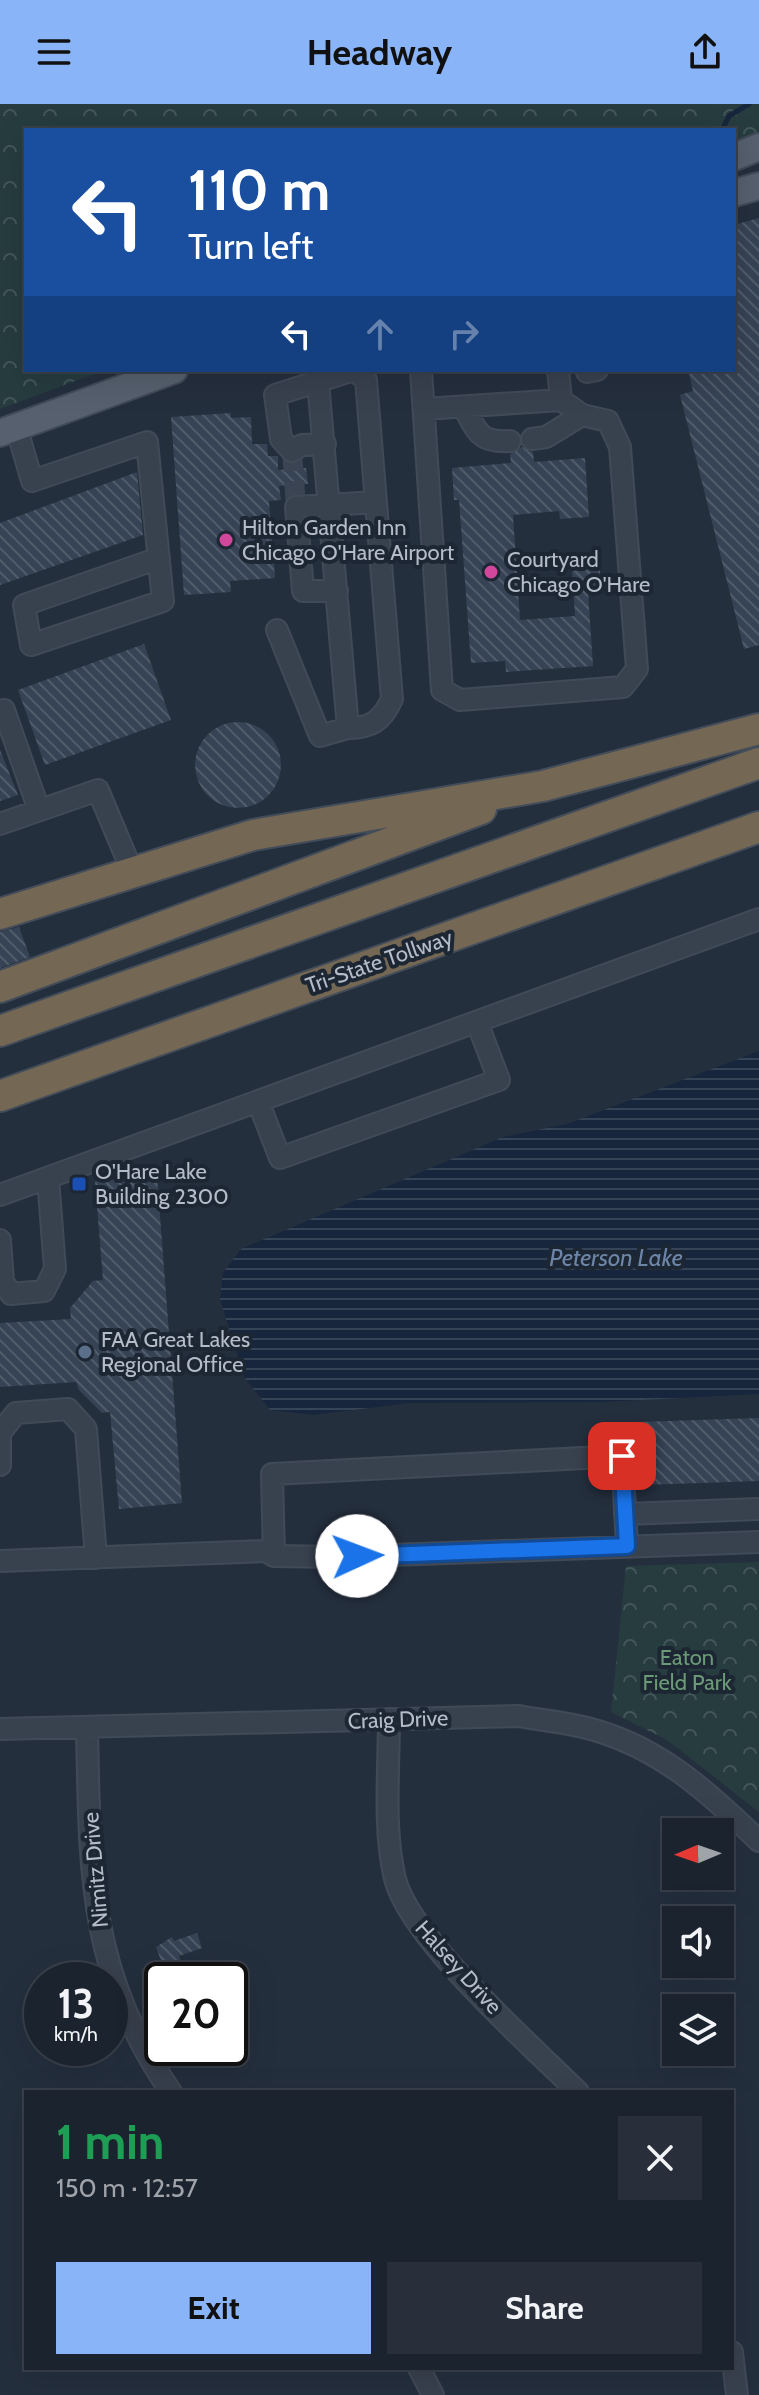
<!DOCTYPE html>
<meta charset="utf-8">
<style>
body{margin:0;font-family:Cabin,sans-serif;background:#282f3a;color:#f1f3f6;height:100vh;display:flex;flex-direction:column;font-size:30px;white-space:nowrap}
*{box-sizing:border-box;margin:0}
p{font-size:26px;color:#a0a4aa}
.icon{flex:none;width:44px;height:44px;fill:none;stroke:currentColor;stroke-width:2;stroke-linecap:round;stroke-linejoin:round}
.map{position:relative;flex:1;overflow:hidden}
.panel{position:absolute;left:24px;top:1986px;width:710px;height:280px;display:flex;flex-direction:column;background:#1b232e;border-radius:0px;box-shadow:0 8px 32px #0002,0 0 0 2px #39404a}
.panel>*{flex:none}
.guide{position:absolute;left:24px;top:24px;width:712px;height:244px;border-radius:0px;box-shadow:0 8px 32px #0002,0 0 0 2px #39404a;background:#1a4fa0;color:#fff;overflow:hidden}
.needle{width:52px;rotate:268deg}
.tools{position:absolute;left:662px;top:1714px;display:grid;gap:16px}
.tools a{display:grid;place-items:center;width:72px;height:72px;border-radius:0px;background:#1b232e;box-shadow:0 8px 32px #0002,0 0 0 2px #39404a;font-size:40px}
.speed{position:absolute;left:24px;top:1858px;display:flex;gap:16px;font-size:40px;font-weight:700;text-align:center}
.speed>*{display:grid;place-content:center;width:104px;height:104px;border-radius:50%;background:#1b232e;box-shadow:0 8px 32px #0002,0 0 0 2px #39404a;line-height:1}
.speed small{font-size:20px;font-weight:400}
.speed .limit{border:4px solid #111;border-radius:12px;background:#fff;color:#111}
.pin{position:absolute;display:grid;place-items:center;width:68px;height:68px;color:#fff;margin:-34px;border-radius:16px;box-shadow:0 4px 12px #0006}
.me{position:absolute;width:88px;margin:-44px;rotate:88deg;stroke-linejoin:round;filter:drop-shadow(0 0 6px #0008)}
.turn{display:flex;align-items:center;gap:28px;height:168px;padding:0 32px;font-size:36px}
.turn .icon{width:104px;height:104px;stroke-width:2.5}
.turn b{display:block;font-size:56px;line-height:68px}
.lanes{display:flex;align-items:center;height:76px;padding:0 32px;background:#0003;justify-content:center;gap:40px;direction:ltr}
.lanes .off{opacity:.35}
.round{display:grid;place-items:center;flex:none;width:84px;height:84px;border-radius:0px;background:#282f3a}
.summary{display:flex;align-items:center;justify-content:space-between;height:136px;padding:0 32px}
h1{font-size:48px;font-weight:700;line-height:60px;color:#1e9e55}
.button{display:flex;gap:16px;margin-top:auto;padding:16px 32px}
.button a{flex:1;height:92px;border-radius:0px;background:#8ab4f8;color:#111;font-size:32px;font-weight:700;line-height:92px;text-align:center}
.button a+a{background:#282f3a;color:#f1f3f6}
header{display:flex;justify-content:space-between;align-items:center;height:104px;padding:0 32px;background:#8ab4f8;color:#111;font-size:36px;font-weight:700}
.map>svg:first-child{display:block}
.park{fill:url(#park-crowns)}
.water{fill:url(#water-rules)}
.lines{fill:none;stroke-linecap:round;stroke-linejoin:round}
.stream{stroke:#17263c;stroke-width:5}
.building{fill:url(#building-back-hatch)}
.minor-tunnel{stroke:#3a4453;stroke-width:20;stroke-dasharray:20 10;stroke-linecap:butt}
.minor-casing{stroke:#414a57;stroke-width:24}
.major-casing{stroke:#414a57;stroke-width:30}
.highway-casing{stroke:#434c59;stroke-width:34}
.minor{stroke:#38414e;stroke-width:20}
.major{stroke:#56606e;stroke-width:26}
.highway{stroke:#746855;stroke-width:30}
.route-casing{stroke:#114b97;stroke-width:20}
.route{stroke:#1a73e8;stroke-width:14}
.hotel-dot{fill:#d1479c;stroke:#1d2633;stroke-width:3}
.transit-dot{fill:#1a4fb4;stroke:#1d2633;stroke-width:3}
.service-dot{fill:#5c6f8a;stroke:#1d2633;stroke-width:3}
.labels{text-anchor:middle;stroke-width:8;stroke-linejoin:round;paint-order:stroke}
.poi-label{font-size:22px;fill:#b4bcc9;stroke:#1d2633;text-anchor:start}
.street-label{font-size:22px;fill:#b4bcc9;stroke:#1d2633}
.park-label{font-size:22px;fill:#6b9a76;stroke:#1d2633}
.water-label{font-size:24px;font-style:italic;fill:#6d86a8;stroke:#1d2633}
</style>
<header><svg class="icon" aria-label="menu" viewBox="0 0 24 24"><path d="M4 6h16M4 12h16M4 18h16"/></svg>Headway<svg class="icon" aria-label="share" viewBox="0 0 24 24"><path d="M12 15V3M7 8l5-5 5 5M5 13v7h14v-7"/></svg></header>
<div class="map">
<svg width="759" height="2291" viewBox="0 0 759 2291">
<defs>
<pattern id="park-crowns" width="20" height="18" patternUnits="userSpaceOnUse" patternTransform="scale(2)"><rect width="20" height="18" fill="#263c3f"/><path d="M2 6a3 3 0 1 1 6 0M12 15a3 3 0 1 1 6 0" fill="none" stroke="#435659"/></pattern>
<pattern id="water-rules" width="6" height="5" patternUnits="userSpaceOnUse" patternTransform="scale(2)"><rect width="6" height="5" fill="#17263c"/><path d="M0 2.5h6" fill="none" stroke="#364457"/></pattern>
<pattern id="building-back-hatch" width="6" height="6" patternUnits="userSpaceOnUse" patternTransform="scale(2)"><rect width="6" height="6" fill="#364354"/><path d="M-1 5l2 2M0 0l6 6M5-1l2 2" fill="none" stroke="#515c6b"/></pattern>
</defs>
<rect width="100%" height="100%" fill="#242f3e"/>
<!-- park -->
<path class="park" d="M0 0H759V31L734 40V26H26V266H105L0 305Z
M759 1458V1708L667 1636 611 1608 626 1462Z"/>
<!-- water -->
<path class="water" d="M759 947V1290L602 1298 409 1299 313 1311 270 1306 244 1273 220 1195 223 1169 241 1145 503 1033 567 1020Z"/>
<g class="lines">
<!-- stream -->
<path class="stream" d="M722 26 729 12 749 0"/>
</g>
<!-- building -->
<path class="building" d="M759 114V541L744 545 680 291 693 287 688 266H734V121Z
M231 309V314L251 313 252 340H267L268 352H278V366L306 364 308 380 279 382 281 396 269 397 275 474 230 477 231 488 184 491 171 313Z
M522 343 533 348 534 358 585 354 589 413 560 415 559 407 513 411 520 516 575 512 571 451 599 449 601 487 588 488 593 562 506 568 505 557 471 559 459 396H454L452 364 511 359 510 350Z
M137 368 143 431 0 481V419Z
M144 540 171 616 45 661 18 586Z
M195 661a43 43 0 1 1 86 0a43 43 0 1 1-86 0Z
M0 646 18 691 0 697Z
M19 823 30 853 0 864V828Z
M157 1073 182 1399 119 1405 110 1308 102 1309 79 1286 76 1278 0 1283V1219L71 1215 70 1204 93 1177 103 1176 95 1077Z
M759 1314V1377L641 1381 638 1318Z
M197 1829 202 1844 179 1852 182 1861 165 1868 156 1843 172 1833 174 1837Z"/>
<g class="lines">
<!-- minor-tunnel -->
<path class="minor-tunnel" d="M292 347 296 403"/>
<!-- minor casing -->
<g class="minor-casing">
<path id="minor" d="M317 266 348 624C371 624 382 617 392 595L366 276 354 266
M421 266 442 586 460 596 623 583 637 565 620 343 608 317 582 311 561 296 558 266
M587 268 597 266
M463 303C478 327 478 339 510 337
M424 305 561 296
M16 322 32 377 147 338 163 497 31 541 24 501 159 454
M532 335 546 333 582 311
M325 340 302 341 292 347 281 335 275 291 354 266
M337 487H303L296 403 376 398
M277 526 320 632 348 624
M0 608 4 606 39 706
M0 720 98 686 132 767
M258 997 280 1054 499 976 477 918
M0 1091 759 815
M0 1136 3 1178 11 1190 44 1187 55 1165 48 1074
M0 1361V1329L16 1309 68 1305 86 1325 96 1454
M625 1410 759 1405
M274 1452 272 1370 622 1352 627 1442
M0 1457 266 1447 274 1452 336 1453 759 1438
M389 1615C389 1667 383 1724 395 1775 411 1836 530 1940 578 1988
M87 1624C90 1765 87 1866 171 1988
M0 1625 519 1612C545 1617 573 1619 598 1627 664 1647 710 1690 759 1737
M732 2248 737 2291
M419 2264 433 2291"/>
</g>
<!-- major casing -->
<g class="major-casing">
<path id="major" d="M734 53 759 43
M734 89 759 82
M0 329 174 266"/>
</g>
<!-- highway casing -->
<g class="highway-casing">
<path id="highway" d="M0 810 253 731 543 682 759 625
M0 883 481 705
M0 927 759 659
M0 992 759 723"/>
</g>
<!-- minor -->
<use href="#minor" class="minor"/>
<!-- major -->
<use href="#major" class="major"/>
<!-- highway -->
<use href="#highway" class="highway"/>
</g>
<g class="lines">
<!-- route casing -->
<g class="route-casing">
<path id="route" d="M357 1452 627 1442 622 1352"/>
</g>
<!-- route -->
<use href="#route" class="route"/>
</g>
<!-- markers -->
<g class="hotel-dot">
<circle cx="226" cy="436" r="8"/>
<circle cx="491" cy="468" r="8"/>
</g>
<rect class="transit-dot" x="71" y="1072" width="16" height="16" rx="4"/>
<circle class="service-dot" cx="85" cy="1248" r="8"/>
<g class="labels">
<!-- poi labels -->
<g class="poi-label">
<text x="242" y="431">Hilton Garden Inn<tspan x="242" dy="25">Chicago O'Hare Airport</tspan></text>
<text x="507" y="463">Courtyard<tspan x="507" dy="25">Chicago O'Hare</tspan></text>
<text x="95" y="1075">O'Hare Lake<tspan x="95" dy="25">Building 2300</tspan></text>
<text x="101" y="1243">FAA Great Lakes<tspan x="101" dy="25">Regional Office</tspan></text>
</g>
<!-- street labels -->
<g class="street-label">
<text transform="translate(379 857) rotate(-19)" y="8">Tri-State Tollway</text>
<text transform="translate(398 1615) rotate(-2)" y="8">Craig Drive</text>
<text transform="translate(95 1766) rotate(-95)" y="8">Nimitz Drive</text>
<text transform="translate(459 1863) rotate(48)" y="8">Halsey Drive</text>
</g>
<!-- park labels -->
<g class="park-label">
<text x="687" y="1561">Eaton<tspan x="687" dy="25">Field Park</tspan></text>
</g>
<!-- water labels -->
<g class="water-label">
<text x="616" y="1162">Peterson Lake</text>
</g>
</g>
</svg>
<div class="tools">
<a><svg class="needle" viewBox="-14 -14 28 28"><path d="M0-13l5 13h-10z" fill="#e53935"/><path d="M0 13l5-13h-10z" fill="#a0a4aa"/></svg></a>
<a><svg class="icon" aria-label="sound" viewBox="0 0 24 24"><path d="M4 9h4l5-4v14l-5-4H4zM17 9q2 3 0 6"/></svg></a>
<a><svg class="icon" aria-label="layers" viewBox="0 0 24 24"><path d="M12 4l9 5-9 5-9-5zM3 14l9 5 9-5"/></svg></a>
</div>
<div class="speed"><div>13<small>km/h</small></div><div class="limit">20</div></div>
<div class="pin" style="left:622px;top:1352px;background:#d93025"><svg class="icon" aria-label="arrive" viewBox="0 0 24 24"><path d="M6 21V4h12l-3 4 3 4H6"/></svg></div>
<svg class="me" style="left:357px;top:1452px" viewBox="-20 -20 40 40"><circle r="19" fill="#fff"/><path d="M0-13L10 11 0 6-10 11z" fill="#1a73e8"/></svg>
<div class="guide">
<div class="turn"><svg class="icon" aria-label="left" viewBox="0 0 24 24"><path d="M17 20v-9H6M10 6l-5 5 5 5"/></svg><div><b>110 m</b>Turn left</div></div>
<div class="lanes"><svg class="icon" aria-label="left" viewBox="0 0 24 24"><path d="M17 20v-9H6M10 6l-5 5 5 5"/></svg><svg class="icon off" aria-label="ahead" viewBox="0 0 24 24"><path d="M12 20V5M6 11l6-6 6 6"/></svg><svg class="icon off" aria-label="right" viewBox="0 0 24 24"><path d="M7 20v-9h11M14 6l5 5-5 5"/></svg></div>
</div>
<section class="panel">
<div class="summary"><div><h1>1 min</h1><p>150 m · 12:57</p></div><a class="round"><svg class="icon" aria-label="close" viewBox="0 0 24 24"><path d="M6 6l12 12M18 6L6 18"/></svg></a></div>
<div class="button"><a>Exit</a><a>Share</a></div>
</section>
</div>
